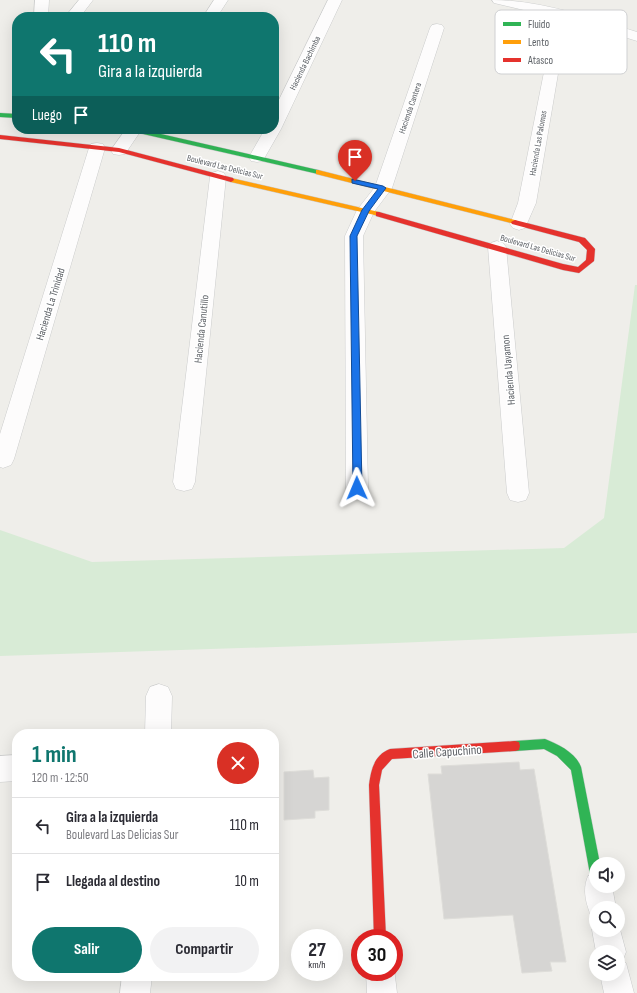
<!DOCTYPE html>
<html lang="es">
<meta charset="utf-8">
<style>
body{margin:0;font-family:"Sofia Sans Condensed",sans-serif;background:#f2f2f3;color:#2b2b33;height:100vh;display:flex;flex-direction:column;font-size:15px;white-space:nowrap}
*{box-sizing:border-box;margin:0}
p{font-size:13px;color:#7c7c81}
.icon{flex:none;width:22px;height:22px;fill:none;stroke:currentColor;stroke-width:2;stroke-linecap:round;stroke-linejoin:round}
.map{position:relative;flex:1;overflow:hidden}
.sheet{position:absolute;left:12px;top:729px;width:267px;height:252px;display:flex;flex-direction:column;background:#fff;border-radius:16px;box-shadow:0 4px 16px #0002}
.sheet>*{flex:none}
.banner{position:absolute;left:12px;top:12px;width:267px;height:122px;border-radius:16px;box-shadow:0 4px 16px #0002;background:#0f766e;color:#fff;overflow:hidden}
.buttons{position:absolute;left:589px;top:857px;display:grid;gap:8px}
.buttons a{display:grid;place-items:center;width:36px;height:36px;border-radius:50%;background:#fff;box-shadow:0 4px 16px #0002;font-size:20px}
.speed{position:absolute;left:291px;top:929px;display:flex;gap:8px;font-size:20px;font-weight:700;text-align:center}
.speed>*{display:grid;place-content:center;width:52px;height:52px;border-radius:50%;background:#fff;box-shadow:0 4px 16px #0002;line-height:1}
.speed small{font-size:10px;font-weight:400}
.speed .limit{border:6px solid #d22;background:#fff;color:#111}
.pin{position:absolute;display:grid;place-items:center;width:34px;height:34px;color:#fff;margin:-41px -17px;border-radius:50% 50% 50% 0;rotate:-45deg;box-shadow:0 0 4px #0007}
.pin .icon{rotate:45deg}
.me{position:absolute;width:44px;margin:-22px;rotate:359deg;stroke-linejoin:round;filter:drop-shadow(0 0 3px #0008)}
.turn{display:flex;align-items:center;gap:14px;height:84px;padding:0 20px;font-size:18px}
.turn .icon{width:52px;height:52px;stroke-width:2.5}
.turn b{display:block;font-size:28px;line-height:34px}
.then{display:flex;align-items:center;height:38px;padding:0 20px;background:#0003;gap:8px;font-size:15px}
.round{display:grid;place-items:center;flex:none;width:42px;height:42px;border-radius:21px;background:#f2f2f3}
.overview{display:flex;align-items:center;justify-content:space-between;height:68px;padding:0 20px}
h1{font-size:24px;font-weight:700;line-height:30px;color:#0f766e}
.action{display:flex;gap:8px;margin-top:auto;padding:8px 20px}
.action a{flex:1;height:46px;border-radius:24px;background:#0f766e;color:#fff;font-size:16px;font-weight:700;line-height:46px;text-align:center}
.action a+a{background:#f2f2f3;color:#2b2b33}
ul{padding:0;list-style:none}
li{display:flex;align-items:center;gap:12px;height:56px;padding:0 20px;border-top:1px solid #e1e1e2}
li div{flex:1}
li b{display:block;font-size:15px}
li em{font-style:normal}
.map>svg:first-child{display:block}
.green{fill:#d8ebd6}
.building{fill:#d6d5d3;stroke:#deddd9}
.lines{fill:none;stroke-linecap:round;stroke-linejoin:round}
.street-casing{stroke:#cbcccc;stroke-width:1}
.fast-casing{stroke:#cacacb;stroke-width:1}
.slow-casing{stroke:#cacacb;stroke-width:1}
.jam-casing{stroke:#cacacb;stroke-width:1}
.street{fill:#fdfcfc;fill-rule:evenodd}
.fast{fill:#30b455;fill-rule:evenodd}
.slow{fill:#ff9f0a;fill-rule:evenodd}
.jam{fill:#e5322d;fill-rule:evenodd}
.route{fill:#1a73e8;stroke:#114b97}
.labels{text-anchor:middle;stroke-width:3;stroke-linejoin:round;paint-order:stroke}
.far-street-label{font-size:9px;fill:#5f6368;stroke:#fff}
.street-label{font-size:11px;fill:#5f6368;stroke:#fff}
.near-street-label{font-size:13px;fill:#5f6368;stroke:#fff}
.key{fill:#fff;stroke:#cfd0d2;stroke-width:1}
.key-label{font-size:11px;fill:#5f6368}
</style>
<div class="map">
<svg width="637" height="993" viewBox="0 0 637 993">
<rect width="100%" height="100%" fill="#efeeea"/>
<!-- green -->
<path class="green" d="M635 285H637V633L395 643 0 656V530L92 562 564 548 604 518Z"/>
<!-- building -->
<path class="building" d="M519 762 520 770 534 769 566 962H550L552 971 522 973 513 915 444 919 428 774H442L441 766Z
M313 770 314 778 329 777V810L315 811V818L284 820V772Z"/>
<g class="lines">
<!-- street casing -->
<g class="street-casing">
<path id="street" d="M35 0H49L48 17H34Z
M79 0H93L80 17H65Z
M214 0H228L217 17H203Z
M328 0H342L281 129 265 157 263 161 257 162 251 161 249 157 265 129H274V110Z
M492 0C541 0 590 18 637 32V41L579 23 494 3Z
M437 24 442 25 444 28 392 188 374 212 363 236 368 488 365 495 357 497 349 495 346 488 345 236 357 210 375 187 430 28 432 25Z
M553 58 558 59 560 62 536 203 525 228 519 230 513 228 510 224 518 203 546 62 548 59Z
M126 129H142L125 154 119 155 113 154 111 150Z
M97 143 103 144 105 148 14 459 11 465 3 468 0 467V434L89 148 91 144Z
M218 171 224 173 226 177 195 482 192 489 184 491 176 489 173 482 210 177 212 173Z
M497 241 503 243 506 247 529 493 526 500 518 502 510 500 507 493 488 247 491 243Z
M159 684 168 687 172 696 171 734H145L146 696 150 687Z
M17 755V781L0 782V756Z
M596 873V886H612L616 908H596V920L592 918C586 904 582 890 588 876Z
M596 922V930H618V922L626 952 622 962 626 963 634 993H604L600 974H618V952H596L592 930Z
M394 968 397 993H367L366 972H394Z
M122 976H152L150 993H120Z"/>
</g>
<!-- fast casing -->
<g class="fast-casing">
<path id="fast" d="M0 113 17 114V118L0 117Z
M127 129H139L318 170 321 172 318 174 130 131Z
M545 739C558 744 576 753 581 767L600 864H596V880L592 878 590 874 571 770 557 756 544 749 515 751 511 750 510 746 511 742 515 741Z"/>
</g>
<!-- slow casing -->
<g class="slow-casing">
<path id="slow" d="M316 170H318L515 220 519 222 515 224 316 174Z
M229 178H231L379 212 383 214 379 216 231 182 228 180Z"/>
</g>
<!-- jam casing -->
<g class="jam-casing">
<path id="jam" d="M0 135 119 148 233 178 234 180 231 182 119 152 0 139Z
M376 212H379L563 264 578 267 586 260 587 250 579 242 512 224 511 222 515 220 585 238 595 249 594 261 579 273 563 270 376 216Z
M515 741 519 742 520 746 519 750 515 751 392 759 382 770 379 785 386 938H374L369 785C371 770 374 755 390 749Z"/>
</g>
<!-- street -->
<use href="#street" class="street"/>
<!-- fast -->
<use href="#fast" class="fast"/>
<!-- slow -->
<use href="#slow" class="slow"/>
<!-- jam -->
<use href="#jam" class="jam"/>
</g>
<!-- route -->
<path class="route" d="M352 179 383 186 386 188 369 211 357 236 362 488 357 492 353 488 350 236 362 210 378 189 352 183Z"/>
<g class="labels">
<!-- far-street labels -->
<g class="far-street-label">
<text transform="translate(305 63) rotate(-64)" y="3">Hacienda Bachimba</text>
<text transform="translate(410 108) rotate(-71)" y="3">Hacienda Cantera</text>
<text transform="translate(538 143) rotate(-80)" y="3">Hacienda Las Palomas</text>
<text transform="translate(225 167) rotate(14)" y="3">Boulevard Las Delicias Sur</text>
<text transform="translate(538 248) rotate(16)" y="3">Boulevard Las Delicias Sur</text>
</g>
<!-- street labels -->
<g class="street-label">
<text transform="translate(50 304) rotate(-73)" y="4">Hacienda La Trinidad</text>
<text transform="translate(201 329) rotate(-84)" y="4">Hacienda Canutillo</text>
<text transform="translate(508 370) rotate(-95)" y="4">Hacienda Uayamon</text>
</g>
<!-- near-street labels -->
<g class="near-street-label">
<text transform="translate(447 751) rotate(-4)" y="5">Calle Capuchino</text>
</g>
</g>
<!-- legend -->
<rect x="495" y="10" width="132" height="64" rx="6" class="key"/>
<rect x="503" y="22" width="18" height="4" fill="#30b455"/>
<rect x="503" y="40" width="18" height="4" fill="#ff9f0a"/>
<rect x="503" y="58" width="18" height="4" fill="#e5322d"/>
<g class="key-label">
<text x="528" y="28">Fluido</text>
<text x="528" y="46">Lento</text>
<text x="528" y="64">Atasco</text>
</g>
</svg>
<div class="buttons">
<a><svg class="icon" aria-label="sound" viewBox="0 0 24 24"><path d="M4 9h4l5-4v14l-5-4H4zM17 9q2 3 0 6"/></svg></a>
<a><svg class="icon" aria-label="search" viewBox="0 0 24 24"><circle cx="10" cy="10" r="6"/><path d="M15 15l6 6"/></svg></a>
<a><svg class="icon" aria-label="layers" viewBox="0 0 24 24"><path d="M12 4l9 5-9 5-9-5zM3 14l9 5 9-5"/></svg></a>
</div>
<div class="speed"><div>27<small>km/h</small></div><div class="limit">30</div></div>
<div class="pin" style="left:355px;top:181px;background:#d93025"><svg class="icon" aria-label="arrive" viewBox="0 0 24 24"><path d="M6 21V4h12l-3 4 3 4H6"/></svg></div>
<svg class="me" style="left:357px;top:488px" viewBox="-20 -20 40 40"><path d="M0-17L14 15 0 8-14 15z" fill="#1a73e8" stroke="#fff" stroke-width="4"/></svg>
<div class="banner">
<div class="turn"><svg class="icon" aria-label="left" viewBox="0 0 24 24"><path d="M17 20v-9H6M10 6l-5 5 5 5"/></svg><div><b>110 m</b>Gira a la izquierda</div></div>
<div class="then">Luego<svg class="icon" aria-label="arrive" viewBox="0 0 24 24"><path d="M6 21V4h12l-3 4 3 4H6"/></svg></div>
</div>
<section class="sheet">
<div class="overview"><div><h1>1 min</h1><p>120 m · 12:50</p></div><a class="round" style="background:#d93025;color:#fff"><svg class="icon" aria-label="close" viewBox="0 0 24 24"><path d="M6 6l12 12M18 6L6 18"/></svg></a></div>
<ul>
<li><svg class="icon" aria-label="left" viewBox="0 0 24 24"><path d="M17 20v-9H6M10 6l-5 5 5 5"/></svg><div><b>Gira a la izquierda</b><p>Boulevard Las Delicias Sur</p></div><em>110 m</em></li>
<li><svg class="icon" aria-label="arrive" viewBox="0 0 24 24"><path d="M6 21V4h12l-3 4 3 4H6"/></svg><div><b>Llegada al destino</b></div><em>10 m</em></li>
</ul>
<div class="action"><a>Salir</a><a>Compartir</a></div>
</section>
</div>
